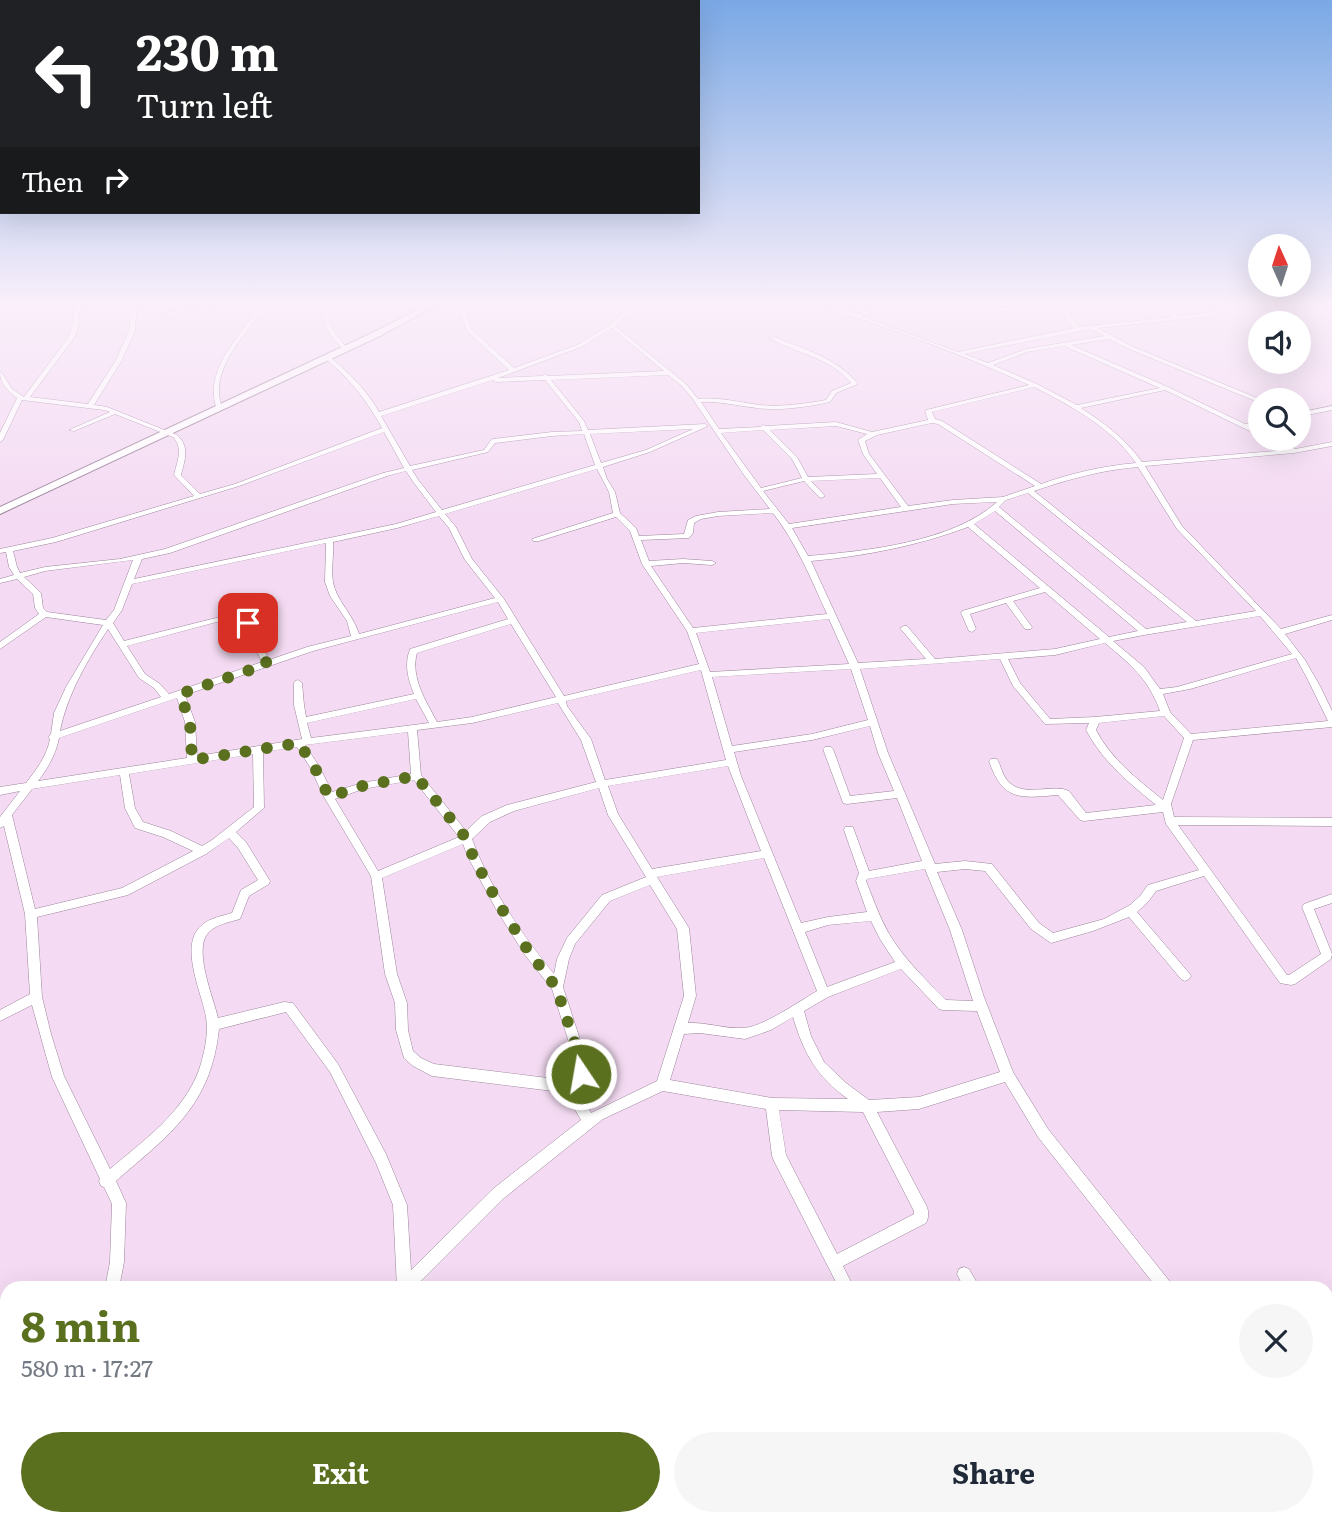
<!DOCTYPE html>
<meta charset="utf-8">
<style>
body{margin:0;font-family:Literata,serif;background:#f6f6f7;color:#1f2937;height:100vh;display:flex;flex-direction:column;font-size:26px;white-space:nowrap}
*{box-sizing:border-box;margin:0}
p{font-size:23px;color:#747a83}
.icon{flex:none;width:38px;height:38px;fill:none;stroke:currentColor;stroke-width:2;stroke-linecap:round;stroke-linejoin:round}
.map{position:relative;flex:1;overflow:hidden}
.panel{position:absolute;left:0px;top:1281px;width:1334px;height:245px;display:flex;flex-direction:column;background:#fff;border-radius:21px 21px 0 0;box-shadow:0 7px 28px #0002}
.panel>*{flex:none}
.hud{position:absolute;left:0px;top:0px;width:700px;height:214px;box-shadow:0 7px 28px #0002;background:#202124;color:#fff;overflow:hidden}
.needle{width:46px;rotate:357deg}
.tools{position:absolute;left:1248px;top:234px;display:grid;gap:14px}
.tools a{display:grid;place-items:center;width:63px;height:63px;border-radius:50%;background:#fff;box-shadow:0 7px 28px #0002;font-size:35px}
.pin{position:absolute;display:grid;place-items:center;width:60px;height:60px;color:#fff;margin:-30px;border-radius:14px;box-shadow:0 4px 10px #0006}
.me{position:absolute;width:77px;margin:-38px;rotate:348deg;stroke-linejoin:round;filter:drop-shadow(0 0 5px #0008)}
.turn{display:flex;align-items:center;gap:24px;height:147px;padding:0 21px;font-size:32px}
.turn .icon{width:91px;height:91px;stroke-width:2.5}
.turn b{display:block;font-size:49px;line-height:60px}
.then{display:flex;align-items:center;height:66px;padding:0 21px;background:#0003;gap:14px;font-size:26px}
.round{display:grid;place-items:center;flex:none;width:74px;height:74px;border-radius:37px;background:#f6f6f7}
.summary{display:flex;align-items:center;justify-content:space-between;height:119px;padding:0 21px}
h1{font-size:42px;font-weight:700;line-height:52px;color:#5b701f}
.button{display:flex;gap:14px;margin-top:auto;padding:14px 21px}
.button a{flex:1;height:80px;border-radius:42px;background:#5b701f;color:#fff;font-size:28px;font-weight:700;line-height:80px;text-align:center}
.button a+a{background:#f6f6f7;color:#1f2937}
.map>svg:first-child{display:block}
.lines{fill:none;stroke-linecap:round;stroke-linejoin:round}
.street-casing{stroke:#9b849a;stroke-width:1}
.secondary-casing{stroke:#9b849a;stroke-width:2}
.street{fill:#fff;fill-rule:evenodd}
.secondary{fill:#fff;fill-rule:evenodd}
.rail-casing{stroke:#817281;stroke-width:8}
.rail{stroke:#ffeafd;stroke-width:5;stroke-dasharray:17;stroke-linecap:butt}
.route{stroke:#5b701f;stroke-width:12;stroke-dasharray:0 21.6}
</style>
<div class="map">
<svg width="1332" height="1526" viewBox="0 0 1332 1526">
<rect width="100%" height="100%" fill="#f4dbf3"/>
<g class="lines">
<!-- street casing -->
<g class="street-casing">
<path id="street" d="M75 301H81L78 328 74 338 30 397 88 404 116 360 129 331 132 301H137L135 331 122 360 94 405 107 407 177 435C190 447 185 459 181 475L200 494 235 484 382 428C367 401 351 380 326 359V357H330C349 373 367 390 379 412L509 370 467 331 457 301H462L471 329 514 368 577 345 610 325 636 301H641L615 326 686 384 698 399C719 397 739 402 759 405 782 407 804 404 826 400L832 391 851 383C830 357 797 354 769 338L774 337C804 349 837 358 858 384L836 393 830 402C806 407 781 411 757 408 738 406 720 401 701 402L719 429 760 427 763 425 766 426 836 422 872 432 928 420 925 411 926 410 1029 385C956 352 880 323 803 302V301H809L857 314 903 301H909V302L861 316 958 352 1074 328 1056 305 980 314 934 302V301H941L980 310 1054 302V301H1080L1078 303 1061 304 1079 327 1173 317 1150 301H1155L1180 316 1213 312 1253 301H1259V302L1213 316 1098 328 1131 346 1262 400 1260 403 1127 348 1109 339 1071 345 1168 387 1245 424 1260 421V425L1251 427 1260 432V436L1165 390 1081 408C1104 423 1126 439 1142 462L1287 450 1268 439H1277L1295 449 1332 442V446L1294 453 1145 466 1182 526 1281 629 1332 615V620L1285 634 1305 660 1320 686 1332 711V727L1193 740 1171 804 1174 817 1332 818V826L1178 825 1287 975H1289L1321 954 1302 907 1304 904 1332 894V903L1314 909 1332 954 1331 959 1295 984 1291 985 1280 983 1204 876 1156 891 1148 902 1137 912 1189 973 1191 976 1189 979 1185 981 1181 979 1129 917 1093 931 1051 943 1031 929 985 871 965 869 937 872 962 930 984 997 1013 1072 1048 1129 1171 1283 1173 1288H1157L1038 1137 1005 1082 919 1109 877 1112 926 1205C929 1211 929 1217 926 1223L843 1266 854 1288H839L774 1161 772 1156 766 1109 663 1091 603 1119 504 1198 414 1288H397L393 1205 376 1163 330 1072 286 1012 219 1029C211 1106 170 1134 116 1181L126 1203 124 1262 119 1288H105L110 1262 112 1204 104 1187 101 1186 99 1181 100 1179 52 1077 32 1005 0 1021V1010L30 994 25 914 4 826 0 828V817L20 791 0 795V787L26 783C36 770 47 756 50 739L48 737 51 734 54 713 66 687 103 625 46 617 0 649V642L39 614 35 608 33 594 17 579 0 583V579L14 575 9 567 6 552 0 553V549L52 538 194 496 174 475C177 461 184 449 173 437L115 414 74 431 69 430 110 412 104 410 22 400 3 440 0 442V433L17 398C8 391 0 384 0 372L2 373 12 389 24 397 68 338 72 328ZM612 328 664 371 548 376 545 374 542 376 498 378 581 347ZM1091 329 1104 336 1026 349 988 363 964 354ZM1064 346 1160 388 1077 405 1037 384 993 365 1027 352ZM668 375 682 386 692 398 744 475 770 509 718 512 696 516 688 520 684 534 639 536 636 528 620 513 615 492 607 479 603 467 650 452 708 426 705 424 588 430 584 421 551 380ZM493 380 496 382 545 380 579 422 582 431 552 432 493 439 491 440 484 450 410 466 381 416ZM1034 387C1071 406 1111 427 1136 463 1103 466 1072 473 1041 484L942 421 935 419 932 412ZM932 423 938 424 1035 486 1003 497 953 500 908 506 869 454 865 441 877 435ZM836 426 867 434 858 440 863 454 877 474 808 477 797 457 770 430ZM693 429 646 450 601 463 590 434ZM763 430 792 459 802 478 761 488 721 433ZM384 432 404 468 383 473 165 549 120 559 45 567 20 573 17 567 13 551 56 542 239 486ZM584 434 595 465 442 510 419 481 412 470 488 452 495 443 552 436ZM1138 467 1177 529 1256 611 1196 621 1034 491C1069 479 1102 470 1138 467ZM597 469 609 492 613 513 532 539 533 541H539L616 517 630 531 642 564 687 631 699 664 564 696 504 599 472 559 456 527 445 514ZM406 471 414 483 436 512 396 524 134 579 142 559 170 553 387 476ZM880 478 901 507 789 524 763 491 804 481 819 497 821 498 825 496 811 481ZM1028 493 1187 622 1146 629 999 507 1006 500ZM997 502C953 542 867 551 808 556L792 528 953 504ZM995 511 1138 631 1109 637 974 524ZM773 513C797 544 811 579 827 614L693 628 651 566 683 563 712 565 716 563 712 561 683 559 649 561 641 540 689 538 693 533 694 523 701 519 718 516ZM439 516 449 528 465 560 495 598 359 634C353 614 336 600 333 582 331 569 334 554 333 542L397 528ZM968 527 1040 588 962 611 961 613 969 631 972 632 976 629 970 614 1006 603 1025 629H1031L1032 627 1013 601 1045 592 1100 639 1055 649 935 659 907 626H904L900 628 926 659 858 663 811 561C865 556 917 546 968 527ZM326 543 325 582 330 596 347 621 351 636 307 647 269 660 248 617 244 615H228L124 641 113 623 122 610 132 584ZM133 560 114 610 106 620 47 612 43 608 41 593 24 577 45 571ZM498 602 508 619 410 649C404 665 408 679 414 694L306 717 304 705 302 683 298 680 295 681 294 683V705L302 739 197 756 195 722 185 695 313 651ZM1260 616 1292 654 1177 687 1160 689 1144 667 1113 641 1144 635ZM228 619H241L262 662 169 694 160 684 145 674 127 646ZM829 619 849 664 710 672 696 633ZM511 624 556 697 472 717 437 722C426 701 410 677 417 653ZM108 629 139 678 154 688 161 697 60 731C67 695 88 659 108 629ZM1105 643C1131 665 1148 678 1160 711L1095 717 1050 719 1020 683 1008 659 1055 655ZM1296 658 1307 678 1328 721 1191 734 1170 712 1163 694 1190 689ZM1000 659 1013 686 1045 724 1089 723 1086 730C1103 762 1129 783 1156 805L1086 813 1069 791 1063 789C1046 786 1021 797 1007 780 1002 774 1001 766 997 759H991L989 761C1003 802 1021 798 1058 795L1080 820 1084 821 1163 812 1166 824 1199 870 1148 885 1140 896 1130 905 1104 919 1053 933 1039 923 992 864 965 861 935 864 888 753 860 669ZM851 669 868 720 812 734 732 746 712 677ZM701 670 726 760 605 780 591 739 567 706 566 701ZM177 698 185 722 187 758 38 781C48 768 56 754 59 738ZM416 699 429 723 311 738 307 723ZM558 703 581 740 596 782 507 805 482 816 466 831 421 775 417 730 472 723ZM1164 716 1184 738 1163 800C1137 779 1111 759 1096 730L1099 723ZM870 726 878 753 894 791 850 796 833 749 831 747H825L823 749 842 800 843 803 847 804 897 798 922 861 869 871 854 830 853 827H845L844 830 859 873 856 881 867 912 828 917 801 923 741 776 734 752 812 740ZM408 732 411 774 362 783 332 792 319 766 305 745ZM297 747 310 767 324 797 371 876 385 974 395 1003 396 1030 404 1058 413 1066 432 1076 561 1092 568 1097 581 1120 494 1188 411 1270 407 1205 386 1154 338 1064 293 1003 284 1002 218 1018C214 999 192 948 209 932 217 924 230 922 240 919L249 896 269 884 270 881 246 842 236 832 264 808 263 752ZM253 754 254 807 212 840 202 846 171 831 143 822 135 808 129 774ZM728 766 761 851 652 869 618 814 608 786ZM120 775 125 808 135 828 163 837 193 851 122 888 35 909 12 815 32 789ZM414 780 459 837 378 871 335 799 363 789ZM599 788 608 815 646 877 602 895 567 938 557 959 554 974C521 934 490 888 472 839L490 822 514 811ZM229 838 238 848 258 880 241 890 232 913C222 916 210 918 202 925 178 944 202 993 206 1017 209 1034 204 1054 199 1070 183 1113 143 1141 110 1169L64 1076 51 1034 42 997 37 917 128 895 206 854ZM463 844 469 859 496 909 525 955 552 989 573 1055 575 1074 571 1083 564 1080 434 1064 421 1058 413 1051 408 1030 407 1003 397 974 382 878ZM764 858 817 991C800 1001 761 1028 743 1028 724 1029 706 1022 688 1023L696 996 689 928 657 877ZM925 869 950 930 973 1001 946 1000C925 979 903 958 888 932 879 916 873 898 866 881L867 879ZM650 885 677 929 684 996 657 1081 591 1113 580 1093 587 1074 585 1055 563 987 569 959 575 944 610 901ZM871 921 880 939 895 962 827 987 805 932 828 925ZM901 969 939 1009 943 1010 977 1011 1000 1072 919 1097 869 1100 846 1083 824 1062 811 1036 804 1011 828 997ZM793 1017C804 1054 817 1077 848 1099L772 1098 670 1080 684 1034 700 1033 745 1039 771 1030ZM779 1110 863 1112 914 1211V1214L837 1254 786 1155Z
M232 301H242L163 316 160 314Z
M263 301H268C252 328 217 360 219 393 219 398 221 404 222 409L217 410C202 367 243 335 263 301Z
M323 301H328C325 320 334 336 348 348V350H344C330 337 319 320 323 301Z
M1332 406V410L1298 417V413Z
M964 1267 969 1269 980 1288H964L957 1274 959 1269Z
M0 1349 7 1352V1368L0 1365Z
M1332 1385V1403L1326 1406V1387Z
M11 1519H28L25 1526H7Z
M257 1519H274L271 1526H253Z
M378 1519H407L409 1520 412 1526H382L380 1525Z
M800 1519H822L819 1526H796Z
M890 1519H906L909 1526H891Z
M1021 1519H1038L1042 1526H1024Z
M1141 1519H1164L1160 1526H1136Z"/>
</g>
<!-- secondary casing -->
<g class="secondary-casing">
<path id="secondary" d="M435 301H444L380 336 0 514V507L374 332Z"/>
</g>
<!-- street -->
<use href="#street" class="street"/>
<!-- secondary -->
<use href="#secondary" class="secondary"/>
<!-- rail casing -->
<g class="rail-casing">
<path id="rail" d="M0 1344 7 1347
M444 1519 462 1526"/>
</g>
<!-- rail -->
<use href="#rail" class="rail"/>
</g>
<!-- sky -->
<linearGradient id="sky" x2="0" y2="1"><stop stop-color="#7aa8e5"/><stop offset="0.59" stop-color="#faeffa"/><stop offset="1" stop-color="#faeffa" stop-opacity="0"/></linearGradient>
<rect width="1332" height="514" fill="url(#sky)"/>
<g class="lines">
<!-- route -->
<path class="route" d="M248 623 267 664 180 694 190 722 192 760 299 743 314 766 329 797 362 786 416 776 466 838 474 859 500 906 529 952 556 987 579 1055 581 1074"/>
</g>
</svg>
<div class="tools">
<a><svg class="needle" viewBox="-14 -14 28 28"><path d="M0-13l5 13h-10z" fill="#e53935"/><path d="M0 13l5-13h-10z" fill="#747a83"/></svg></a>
<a><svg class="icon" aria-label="sound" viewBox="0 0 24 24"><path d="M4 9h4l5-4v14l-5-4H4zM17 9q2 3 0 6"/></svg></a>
<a><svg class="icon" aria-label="search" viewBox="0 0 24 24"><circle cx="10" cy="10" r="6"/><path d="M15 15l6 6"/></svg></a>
</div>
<div class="pin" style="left:248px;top:623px;background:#d93025"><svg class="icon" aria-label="arrive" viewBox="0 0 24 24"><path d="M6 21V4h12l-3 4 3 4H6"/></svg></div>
<svg class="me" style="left:581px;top:1074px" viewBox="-20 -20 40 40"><circle r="17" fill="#5b701f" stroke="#fff" stroke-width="3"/><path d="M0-11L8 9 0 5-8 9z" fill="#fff"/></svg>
<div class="hud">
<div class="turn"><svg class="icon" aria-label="left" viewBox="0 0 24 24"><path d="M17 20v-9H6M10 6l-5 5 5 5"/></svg><div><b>230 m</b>Turn left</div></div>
<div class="then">Then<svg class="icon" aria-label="right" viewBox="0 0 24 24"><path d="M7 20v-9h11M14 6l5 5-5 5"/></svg></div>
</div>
<section class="panel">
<div class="summary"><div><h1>8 min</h1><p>580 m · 17:27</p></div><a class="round"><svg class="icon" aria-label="close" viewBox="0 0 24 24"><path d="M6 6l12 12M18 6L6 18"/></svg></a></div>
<div class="button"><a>Exit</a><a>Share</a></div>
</section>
</div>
